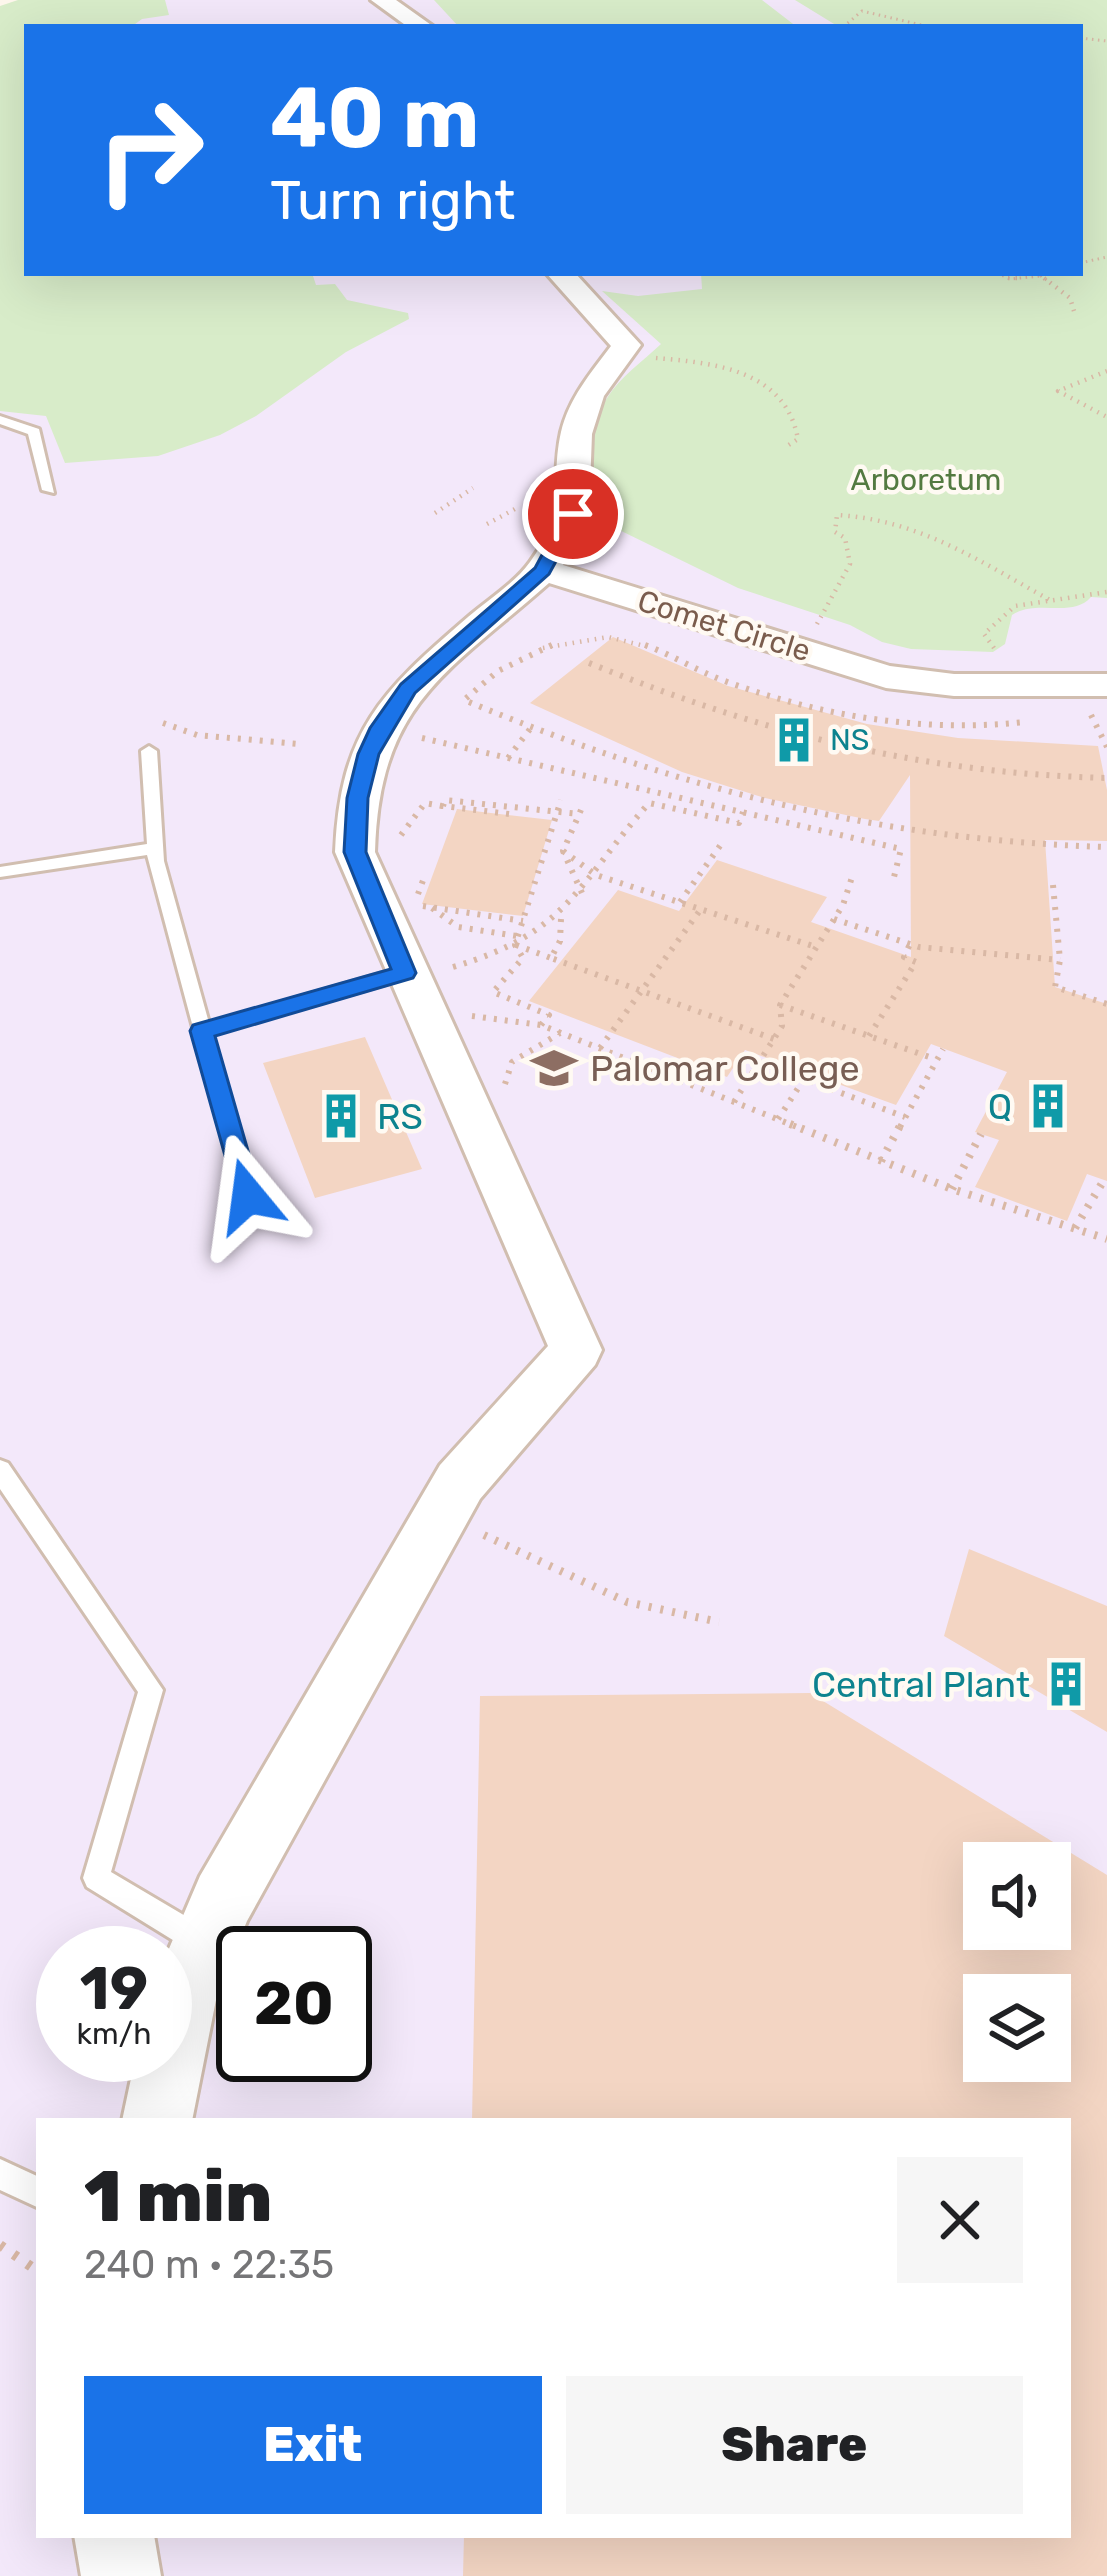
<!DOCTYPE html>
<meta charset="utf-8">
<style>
body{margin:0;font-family:Rubik,sans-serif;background:#f6f6f6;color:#202124;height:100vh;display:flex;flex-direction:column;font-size:45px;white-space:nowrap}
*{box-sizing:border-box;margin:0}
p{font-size:39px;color:#757577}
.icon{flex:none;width:66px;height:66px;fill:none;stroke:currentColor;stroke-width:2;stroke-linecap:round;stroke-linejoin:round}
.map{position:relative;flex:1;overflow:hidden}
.drawer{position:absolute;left:36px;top:2118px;width:1035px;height:420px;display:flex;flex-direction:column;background:#fff;border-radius:0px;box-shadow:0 12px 48px #0002}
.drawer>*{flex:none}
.banner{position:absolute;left:24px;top:24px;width:1059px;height:252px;border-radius:0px;box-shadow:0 12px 48px #0002;background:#1a73e8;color:#fff;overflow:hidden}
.buttons{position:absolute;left:963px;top:1842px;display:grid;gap:24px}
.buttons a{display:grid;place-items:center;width:108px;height:108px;border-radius:0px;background:#fff;box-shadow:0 12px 48px #0002;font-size:60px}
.speed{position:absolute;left:36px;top:1926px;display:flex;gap:24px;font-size:60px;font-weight:700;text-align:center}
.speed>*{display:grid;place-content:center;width:156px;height:156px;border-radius:50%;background:#fff;box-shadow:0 12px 48px #0002;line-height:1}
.speed small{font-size:30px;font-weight:400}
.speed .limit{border:6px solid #111;border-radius:18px;background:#fff;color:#111}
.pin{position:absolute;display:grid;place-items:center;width:102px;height:102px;color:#fff;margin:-51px;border:6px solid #fff;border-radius:50%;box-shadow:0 3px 12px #0007}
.me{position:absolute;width:132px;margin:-66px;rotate:344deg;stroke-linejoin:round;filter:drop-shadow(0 0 9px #0008)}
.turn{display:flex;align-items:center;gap:42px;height:252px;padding:0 48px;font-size:54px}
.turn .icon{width:156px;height:156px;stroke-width:2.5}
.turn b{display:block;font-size:84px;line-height:102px}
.round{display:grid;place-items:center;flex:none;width:126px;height:126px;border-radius:0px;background:#f6f6f6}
.head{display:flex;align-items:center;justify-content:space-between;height:204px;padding:0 48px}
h1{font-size:72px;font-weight:800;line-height:90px}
.action{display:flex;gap:24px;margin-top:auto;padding:24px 48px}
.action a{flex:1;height:138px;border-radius:0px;background:#1a73e8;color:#fff;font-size:48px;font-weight:800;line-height:138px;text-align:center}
.action a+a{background:#f6f6f6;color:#202124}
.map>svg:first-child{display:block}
.education{fill:#f3e8fa;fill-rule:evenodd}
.green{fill:#d8ecc9}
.building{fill:#f3d5c3;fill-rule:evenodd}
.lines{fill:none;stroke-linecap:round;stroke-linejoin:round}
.service-casing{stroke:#d1beb0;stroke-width:6}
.tertiary-casing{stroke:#d1beb0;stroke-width:6}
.path-far4{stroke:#d9b8a5;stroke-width:3;stroke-dasharray:1.5 4.5;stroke-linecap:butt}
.path-far3{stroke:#d9b8a5;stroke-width:4.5;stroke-dasharray:1.5 6;stroke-linecap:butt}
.path-far2{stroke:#d9b8a5;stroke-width:6;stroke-dasharray:3 8;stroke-linecap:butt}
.path-far1{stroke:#d9b8a5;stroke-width:8;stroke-dasharray:3 9;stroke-linecap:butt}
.path{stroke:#d9b8a5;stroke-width:10;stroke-dasharray:4.5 12;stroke-linecap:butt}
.service{fill:#fff;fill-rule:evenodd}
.tertiary{fill:#fff;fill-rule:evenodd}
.route{fill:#1a73e8;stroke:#114b97;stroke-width:3}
.labels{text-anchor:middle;stroke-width:9;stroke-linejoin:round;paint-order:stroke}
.far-park-label{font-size:30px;fill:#537a41;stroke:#fffaf3}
.far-street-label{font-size:30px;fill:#7a5c4d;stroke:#fffaf3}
.far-culture-label{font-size:30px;fill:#0d838f;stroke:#fffaf3;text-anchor:start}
.education-label{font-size:36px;fill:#785e54;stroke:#fffaf3;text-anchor:start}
.culture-label{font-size:36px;fill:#0d838f;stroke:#fffaf3;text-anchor:end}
</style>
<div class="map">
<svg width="1107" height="2576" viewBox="0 0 1107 2576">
<rect width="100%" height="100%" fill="#fdf6ec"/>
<!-- education -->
<path class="education" d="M54 0H1045L1056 27H37Z
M1107 66V2576H0V85L27 273H1080ZM984 1863H1050V1929H984ZM63 1953H165V2055H63ZM243 1953H345V2055H243ZM984 1995H1050V2061H984ZM39 2121H1068V2535H39Z"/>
<!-- green -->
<path class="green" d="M18 0H165L169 15 142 19 131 27H27V273H312L316 285 335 284 347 300 408 313 409 319 346 352 256 416 220 435 158 456 65 463 46 416 0 411V6Z
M434 0H762L797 27H459Z
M795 0H1107V598L1091 597C1072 619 1037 598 1012 615L1005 644 993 652 911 649 882 642 850 625 738 588 609 525 585 540C591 499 586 429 607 398 621 376 642 362 661 344L602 291 638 296 702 289 701 273H1080V27H839Z"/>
<!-- building -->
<path class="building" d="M613 637 728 686 867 724 958 738 1098 746 1107 790V841L1045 840 1055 987 1107 1004V1181L1087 1174 1067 1221 975 1187 999 1140 975 1132 1007 1072 931 1044 896 1105 745 1050 727 1077 529 1001 618 890 679 911 717 860 827 897 811 922 911 957 910 775 879 821 865 819 765 798 682 772 530 703Z
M457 809 552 820 523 916 422 904Z
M365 1037 422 1169 315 1198 263 1063Z
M969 1549 1107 1606V1732L944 1636Z
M810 1693 1107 1875V2576H463L464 2535H1068V2121H472L480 1696ZM984 1863H1050V1929H984ZM984 1995H1050V2061H984Z"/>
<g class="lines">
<!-- service casing -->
<g class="service-casing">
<path id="service" d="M0 416 39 429 54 493 42 490 28 434 0 424Z
M149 746 157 751 164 861 209 1023 404 967 413 973 410 977 212 1034 258 1196 248 1204 238 1196 147 855 0 877V867L147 844 141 751Z
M0 1460 8 1463 163 1690 111 1872 209 1930 213 1940 209 1950 199 1954 189 1950 87 1887 83 1878 138 1692 0 1489Z
M0 2159 39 2177V2208L0 2190Z"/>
</g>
<!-- tertiary casing -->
<g class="tertiary-casing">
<path id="tertiary" d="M371 0H396L434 27H408Z
M546 273H575L641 345 604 396 592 434 589 514 563 565 890 666 954 674H1107V696H954L886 688 549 583C447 673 379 703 375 852L602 1350 595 1365 480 1499 247 1921 217 1995 192 2121H122L136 2055H165V1958L200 1876 440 1465 548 1346 335 852C340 731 381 692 468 617 488 600 515 583 530 562 569 509 549 486 561 432 569 398 591 373 611 346Z
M74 2535H154L161 2576H81Z"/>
</g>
<!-- path-far4 -->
<path class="path-far4" d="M843 27 862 11 930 27
M975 27H993
M1080 38 1107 41
M1080 263 1107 257
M997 273 1010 279 1041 276
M1047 273 1041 276 1048 281"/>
<!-- path-far3 -->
<path class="path-far3" d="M1008 278H1018
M1044 278 1070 298 1074 311
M656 358C713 363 785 369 798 439L787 446
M1107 371 1058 391 1107 417
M435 513 473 488
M487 524 515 509
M817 624 850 564 845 538 835 532 837 515C920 520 979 561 1050 600
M543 648 608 637 653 648
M994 648 984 634 1015 606 1107 592"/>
<!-- path-far2 -->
<path class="path-far2" d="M552 645 498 671 464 700C677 788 876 840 1107 847
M645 645C672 655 696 670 722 680 819 716 922 733 1025 722
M589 663C763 733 919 773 1107 778
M1091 715 1107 747
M163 723 197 735 299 744
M422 738 901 849 894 877
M508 758 530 729
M509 814 443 806 445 800 579 814
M401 835 425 803 442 806
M563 851 596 875 816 947
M1053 885 1060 960 1055 987 1107 1004
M582 893 563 851 584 803
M418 894 425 875
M680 902 722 843
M423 906 523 921
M432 908 458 927 517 936
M561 919 560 941 551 958 774 1039
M834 919 919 947 1060 960
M516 945 551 958
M453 967C568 933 576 886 649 803L739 823 743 812
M780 1005 935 1059
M472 1016 541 1025 797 1127
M541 1025 549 1015 493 992 523 958 515 945 561 800
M869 1036 916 962 904 957 910 944
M600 1048 701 909
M759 1062 905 1117
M505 1084 512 1062 560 1033
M734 1102 782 1026 780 1005 843 905 853 874
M778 1119 804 1079
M900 1127 943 1049"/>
<!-- path-far1 -->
<path class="path-far1" d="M790 1124 952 1189 1107 1239
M881 1161 901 1124
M952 1189 981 1134
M1075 1228 1104 1180
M484 1535 627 1602 719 1622"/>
<!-- path -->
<path class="path" d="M0 2245 39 2272"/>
<!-- service -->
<use href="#service" class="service"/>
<!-- tertiary -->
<use href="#tertiary" class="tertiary"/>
</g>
<!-- route -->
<path class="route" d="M566 510 582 514 549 574 415 693 379 754 368 798 366 852 416 973 413 978 215 1036 261 1196 248 1205 238 1202 190 1031 193 1025 391 969 344 852 347 798 358 754 370 728 401 684 535 568Z"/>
<!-- icons -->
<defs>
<g id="building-bare" transform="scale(3.6)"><path d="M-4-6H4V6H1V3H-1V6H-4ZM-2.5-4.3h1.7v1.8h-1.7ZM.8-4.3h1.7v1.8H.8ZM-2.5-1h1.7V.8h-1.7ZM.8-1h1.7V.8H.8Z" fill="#0f9aa8" stroke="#fffaf3" stroke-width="2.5" paint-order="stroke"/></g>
<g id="university-bare" transform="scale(3.6)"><path d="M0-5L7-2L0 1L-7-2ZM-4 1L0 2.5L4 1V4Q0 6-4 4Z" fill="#8d6e63" stroke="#fffaf3" stroke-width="2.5" paint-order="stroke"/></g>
</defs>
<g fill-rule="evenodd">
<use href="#building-bare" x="794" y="740"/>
<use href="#university-bare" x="554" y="1068"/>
<use href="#building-bare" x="1048" y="1106"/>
<use href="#building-bare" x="341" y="1116"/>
<use href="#building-bare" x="1066" y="1684"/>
</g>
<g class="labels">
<!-- far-park labels -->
<g class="far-park-label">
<text x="926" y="490">Arboretum</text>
</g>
<!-- far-street labels -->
<g class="far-street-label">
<text transform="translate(724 626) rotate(17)" y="10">Comet Circle</text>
</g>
<!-- far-culture labels -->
<g class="far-culture-label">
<text x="830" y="750">NS</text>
</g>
<!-- education labels -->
<g class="education-label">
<text x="590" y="1081">Palomar College</text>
</g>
<!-- culture labels -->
<g class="culture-label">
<text x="1012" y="1119">Q</text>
<text x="377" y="1129" text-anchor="start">RS</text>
<text x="1030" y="1697">Central Plant</text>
</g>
</g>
</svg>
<div class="buttons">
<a><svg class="icon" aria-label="sound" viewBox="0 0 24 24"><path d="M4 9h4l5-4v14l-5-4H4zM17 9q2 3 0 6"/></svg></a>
<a><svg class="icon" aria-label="layers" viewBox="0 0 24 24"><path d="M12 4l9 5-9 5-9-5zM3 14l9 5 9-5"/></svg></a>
</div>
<div class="speed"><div>19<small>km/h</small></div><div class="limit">20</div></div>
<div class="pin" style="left:573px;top:514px;background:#d93025"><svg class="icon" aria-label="arrive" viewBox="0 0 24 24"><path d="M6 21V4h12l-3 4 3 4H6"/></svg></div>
<svg class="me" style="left:248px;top:1196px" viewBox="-20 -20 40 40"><path d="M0-17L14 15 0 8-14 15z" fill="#1a73e8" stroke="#fff" stroke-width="4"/></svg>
<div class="banner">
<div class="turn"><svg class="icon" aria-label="right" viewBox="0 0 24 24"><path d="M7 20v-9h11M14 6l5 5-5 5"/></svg><div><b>40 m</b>Turn right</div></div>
</div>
<section class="drawer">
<div class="head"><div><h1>1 min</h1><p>240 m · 22:35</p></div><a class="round"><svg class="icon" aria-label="close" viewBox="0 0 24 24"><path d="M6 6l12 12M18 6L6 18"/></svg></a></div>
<div class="action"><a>Exit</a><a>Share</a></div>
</section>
</div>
